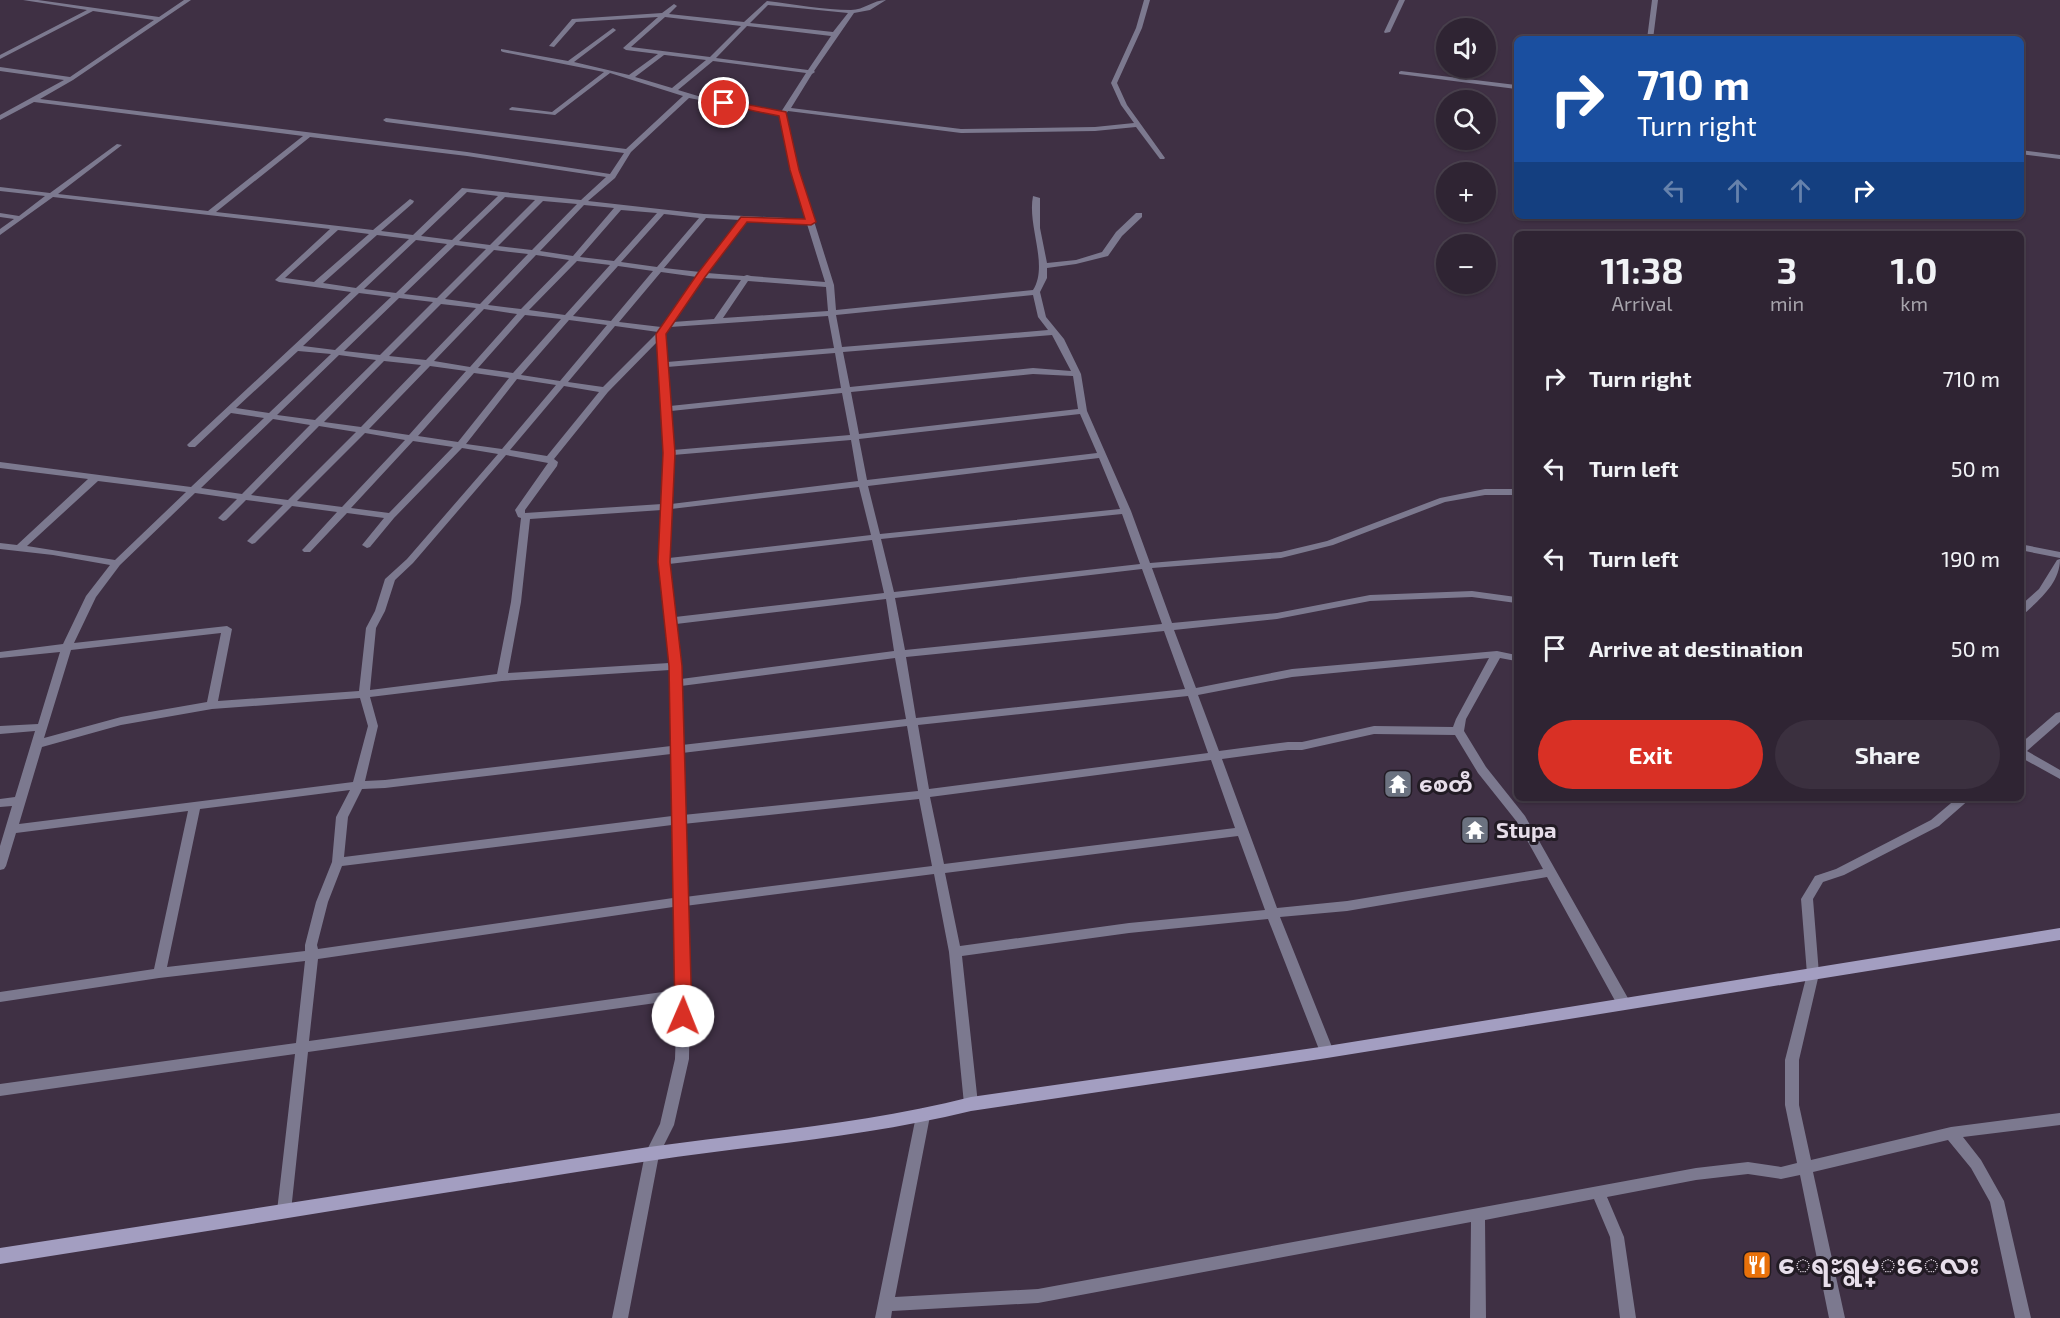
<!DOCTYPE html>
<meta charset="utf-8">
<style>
body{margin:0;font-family:"Exo 2","Noto Sans Myanmar",sans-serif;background:#3b303f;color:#f1f3f6;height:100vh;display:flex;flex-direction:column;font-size:22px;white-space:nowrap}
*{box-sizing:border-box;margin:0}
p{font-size:20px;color:#a7a4ac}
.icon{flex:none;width:33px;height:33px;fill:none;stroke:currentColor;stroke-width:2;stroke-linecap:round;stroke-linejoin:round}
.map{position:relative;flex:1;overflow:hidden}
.drawer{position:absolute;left:1514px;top:231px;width:510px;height:570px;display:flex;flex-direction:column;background:#2f2433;border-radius:9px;box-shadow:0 2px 4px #0004,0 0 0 2px #4a414e}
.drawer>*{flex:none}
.hud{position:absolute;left:1514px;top:36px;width:510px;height:183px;border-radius:9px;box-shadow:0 2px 4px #0004,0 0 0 2px #4a414e;background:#1a4fa0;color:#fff;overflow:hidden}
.tools{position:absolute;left:1436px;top:18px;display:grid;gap:12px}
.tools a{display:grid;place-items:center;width:60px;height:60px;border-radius:50%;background:#2f2433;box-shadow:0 2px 4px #0004,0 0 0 2px #4a414e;font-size:30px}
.pin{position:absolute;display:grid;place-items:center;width:51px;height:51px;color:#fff;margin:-26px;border:3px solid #fff;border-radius:50%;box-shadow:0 2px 6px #0007}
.me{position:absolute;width:66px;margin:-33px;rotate:1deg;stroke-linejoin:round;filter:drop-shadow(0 0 4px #0008)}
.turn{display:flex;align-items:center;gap:21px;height:126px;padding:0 24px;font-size:27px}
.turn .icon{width:78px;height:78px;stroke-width:2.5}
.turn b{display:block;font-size:42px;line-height:51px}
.lanes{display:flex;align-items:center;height:57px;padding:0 24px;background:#0003;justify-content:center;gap:30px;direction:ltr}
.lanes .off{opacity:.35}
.eta{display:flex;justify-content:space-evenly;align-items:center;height:102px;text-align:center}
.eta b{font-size:36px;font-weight:700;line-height:42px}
.action{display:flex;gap:12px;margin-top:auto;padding:12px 24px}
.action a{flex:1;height:69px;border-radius:36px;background:#d93025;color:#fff;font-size:24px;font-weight:700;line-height:69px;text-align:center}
.action a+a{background:#3b303f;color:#f1f3f6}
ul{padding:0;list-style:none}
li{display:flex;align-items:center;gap:18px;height:90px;padding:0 24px}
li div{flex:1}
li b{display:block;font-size:22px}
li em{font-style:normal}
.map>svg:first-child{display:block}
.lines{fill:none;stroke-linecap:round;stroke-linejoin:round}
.street{fill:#7c798f;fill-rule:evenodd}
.secondary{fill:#a39ec1;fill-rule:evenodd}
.route{fill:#d93025;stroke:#8d1f18;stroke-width:1.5}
.labels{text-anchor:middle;stroke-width:6;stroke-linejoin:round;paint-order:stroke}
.poi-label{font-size:22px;font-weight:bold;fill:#e7deea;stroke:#221b24;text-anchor:start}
.near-poi-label{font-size:27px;font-weight:bold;fill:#e7deea;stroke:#221b24;text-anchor:start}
</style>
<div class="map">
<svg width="2060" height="1318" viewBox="0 0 2060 1318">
<rect width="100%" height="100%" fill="#3f3044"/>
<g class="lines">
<!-- street -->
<path class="street" d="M23 0H38L159 17 184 0H191L73 80 40 99 467 152 610 174 624 153 386 122 383 120 386 118 626 149 683 96 610 73 555 115 510 110 509 109 512 107 552 112 604 72 503 52 501 51V49L568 61 613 28 616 30 615 31 574 62 629 75 658 54 626 50 623 48 658 17 576 22 554 47 549 46 572 19 662 13 674 4 677 6 669 14 744 22 767 1C794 4 824 10 851 10 864 10 873 0 886 0L870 10 854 13 814 71 815 72 812 74 791 108 961 129 1095 127 1134 123 1121 105 1111 83 1136 28 1144 0H1150L1142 28 1117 83 1127 105 1165 158 1164 159H1160L1136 127 1095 131 961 133 788 111 786 114 798 170 834 285 836 310 1033 290C1049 265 1027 226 1033 196L1040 198V228L1047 263 1076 260 1102 252 1116 232 1136 213H1142V217L1122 236 1108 256 1076 264 1047 268V278L1040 292 1046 317 1064 339 1081 374 1087 411 1131 511 1150 563 1281 552 1327 541 1440 498 1485 489H1516V495H1485L1445 502 1333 545 1281 558 1152 568 1172 623 1277 613 1370 595 1472 591 1516 597V603L1472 597 1370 601 1277 619 1174 630 1196 688 1292 669 1497 651 1516 655V661L1500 658 1466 719 1464 731 1486 767 1525 816 1629 1000 1630 1004 1629 1008 1624 1009 1619 1008 1547 877 1347 911 1280 917 1334 1052 1332 1056 1327 1057 1322 1056 1320 1052 1268 919 1129 933 962 956 978 1104 976 1108 971 1110 966 1108 964 1104 949 952 934 874 685 906 690 994 689 1059 674 1125 659 1155 628 1318H612L645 1154 660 1124 675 1059 677 1000 308 1052 291 1211 289 1216 284 1217 279 1216 277 1211 295 1054 0 1096V1084L296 1043 305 961 159 978 0 1002V992L154 969 188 811 16 833 6 866 4 869 0 870V846L12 806 0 807V799L15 797 35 731 0 734V726L38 724 60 652 0 658V652L63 644 86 596 110 565 53 555 0 549V543L17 545 88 479 0 468V462L191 487 264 418 231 413 195 447H189L187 445 189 443 351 292 279 282 275 280 330 229 53 197 0 235V229L14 219 0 217V213L19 216 45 196 0 191V187L50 193 117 144 122 145 58 194 208 211 303 136 34 102 0 120V115L64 80 0 71V67L70 77 154 20 93 11 0 59V55L87 10ZM768 5 848 13 833 32 750 23ZM665 17 741 26 710 57 631 47ZM747 26 831 36 808 70 716 58ZM664 55H665L706 60 672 88 635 77ZM713 61 806 73 781 112 698 96 678 90ZM689 98 780 115 790 170 806 219 704 214 588 201 615 178 631 152ZM310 137 467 156 606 177 581 200 462 188 413 235 381 231 413 203 414 201 410 199 373 230 216 212ZM467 192 498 196 452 240 421 236ZM505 197 535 200 490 245 459 241ZM543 201 577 204 532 250 498 246ZM584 205 614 208 573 256 540 251ZM621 210 657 213 614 261 580 257ZM664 214 699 218 657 267 621 262ZM706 218 740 220 700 272 664 268ZM748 221 807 224 825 282 751 276 747 275 744 276 707 273ZM338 230 369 234 314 282 285 278ZM377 235 409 239 356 288 323 283ZM416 240 447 244 396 293 364 289ZM455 245 486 249 437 298 404 294ZM494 250 528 254 480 304 445 299ZM536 255 569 260 521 309 488 305ZM577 261 610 265 565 315 529 310ZM618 266 653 271 611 321 573 316ZM661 272 697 277 661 327 619 322ZM704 278 741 280 714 319 673 322ZM748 281 826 287 828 311 723 318ZM359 293 391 297 335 350 303 346ZM1033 295 1038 317 1048 330 842 347 836 315ZM399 298 433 302 380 355 344 351ZM441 304 476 308 426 360 389 356ZM484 309 517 314 470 367 434 361ZM525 315 561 319 513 373 478 368ZM828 316 834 348 667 362 665 334 670 327ZM569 320 607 325 560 381 521 375ZM615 326 658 332 603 387 568 382ZM1052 335 1071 371 1033 368 850 387 843 352ZM657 342 664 453 662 504 525 513V510L557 466 558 462 554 459 608 392ZM298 351 331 354 269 413 236 408ZM835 353 841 388 670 406 667 367ZM339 355 376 360 315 420 277 415ZM384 361 421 365 361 427 324 422ZM430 366 466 371 409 435 369 429ZM474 373 509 378 458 442 418 436ZM1033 374 1073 376 1078 409 859 434 851 392ZM517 379 556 385 502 449 466 444ZM564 386 599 392 547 456 510 450ZM842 393 850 435 673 450 671 411ZM1080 414 1097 453 867 480 859 439ZM273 419 310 425 242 494 201 488ZM319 426 356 432 288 500 251 495ZM365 433 405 440 342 507 297 501ZM851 440 858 481 671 504 673 455ZM413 441 453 447 389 513 351 508ZM462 448 498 454 407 559 385 579 375 611 366 628 359 691 218 701 232 629 227 626 74 643 96 597 120 565 195 493 237 499 218 518 223 521 226 520 246 500 283 505 247 541 252 544 255 543 292 506 337 512 304 548 302 550 304 552H310L347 513 384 518 362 545 367 548 370 547 394 518ZM506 455 548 463 515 510 518 517 521 518 511 602 497 674 370 690 376 628 385 611 395 580 413 563ZM1099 458 1120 509 880 534 868 486ZM98 481 186 492 115 560 27 546ZM859 487 871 535 669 558 671 509ZM662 510 659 562 669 663 508 673 521 602 530 519ZM1122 514 1140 564 894 592 881 539ZM872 540 884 593 675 617 669 564ZM1142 569 1162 624 905 650 895 598ZM886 599 894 651 681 679 676 624ZM1164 631 1185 689 916 718 906 657ZM221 633 207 702 121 717 44 738 71 650ZM895 658 906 719 682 745 681 686ZM1489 658 1456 719 1453 727 1374 726 1302 742H1288L1219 751 1198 695 1292 677ZM670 670 671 746 385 780 365 781 378 726 370 697 502 681ZM1188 696 1208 753 929 789 918 725ZM360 698 368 726 353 782 19 824 42 747 121 725 212 709ZM907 726 918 791 683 815 682 753ZM1374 734 1455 735 1478 773 1517 822 1543 869 1347 901 1277 908 1222 759 1288 750H1302ZM671 754 672 816 344 857 348 817 362 789 385 788ZM1211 760 1235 828 944 864 930 797ZM350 790 336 817 332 862 316 902 305 945V951L167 967 200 809ZM919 799 932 866 685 897 683 824ZM672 825 673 898 318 949 317 945 328 902 342 866ZM1238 836 1265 910 1129 923 960 946 945 873ZM673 907 677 990 309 1041 318 959Z
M1399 0H1405L1390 32 1385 33 1384 32Z
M1652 0H1658L1653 39H1647Z
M1401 71 1516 85V89L1399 74V72Z
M2020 150 2060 155V159L2020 154Z
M2020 544 2060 552V558L2020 550Z
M2060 559C2060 583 2040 599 2024 614L2020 615V606L2039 589 2057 560Z
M2060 712V722L2027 751 2060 770V779L2020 757V744L2056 713Z
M1957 798H1971L1939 826 1844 875 1823 882 1813 899 1819 974 1799 1060V1105L1811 1160 1951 1127 2060 1113V1125L1963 1137 1981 1160 2004 1201 2031 1318H2015L1990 1202 1971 1168 1948 1140 1813 1172 1845 1318H1829L1800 1175 1781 1179 1748 1174 1696 1180 1607 1197 1624 1237 1636 1318H1620L1610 1237 1594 1199 1485 1220 1486 1318H1470L1471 1222 1038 1303 892 1311 891 1318H875L916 1116 918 1112 923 1110 928 1112 930 1116 895 1297 1038 1289 1696 1168 1748 1162 1781 1167 1797 1163 1785 1105V1060L1807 974 1801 899 1815 876 1836 869 1931 820Z"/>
<!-- secondary -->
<path class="secondary" d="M2060 928V940L1327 1058 971 1111C865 1137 757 1145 649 1161 433 1194 216 1230 0 1264V1248C216 1215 433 1180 649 1147 757 1132 865 1124 971 1097L1327 1046Z"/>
</g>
<!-- route -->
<path class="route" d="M724 100 786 112 799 170 816 222 811 225 747 222 705 277 666 334 675 453 670 562 682 666 692 1016 689 1021 683 1023 677 1021 675 1016 669 666 658 562 663 453 656 334 698 273 741 217 805 219 790 170 779 116 721 104V101Z"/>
<!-- icons -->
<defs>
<g id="temple-square" transform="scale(1.5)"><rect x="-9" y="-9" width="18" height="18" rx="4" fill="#6b7280" stroke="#221b24"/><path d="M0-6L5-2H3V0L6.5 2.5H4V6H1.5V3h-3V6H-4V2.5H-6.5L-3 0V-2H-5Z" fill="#fff"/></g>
<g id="restaurant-square" transform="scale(1.5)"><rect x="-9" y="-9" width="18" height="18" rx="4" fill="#e8710a" stroke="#221b24"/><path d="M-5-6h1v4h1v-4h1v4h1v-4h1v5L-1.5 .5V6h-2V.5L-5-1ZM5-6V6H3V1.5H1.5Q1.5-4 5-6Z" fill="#fff"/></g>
</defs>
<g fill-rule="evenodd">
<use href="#temple-square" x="1398" y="784"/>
<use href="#temple-square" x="1475" y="830"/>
<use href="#restaurant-square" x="1757" y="1265"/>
</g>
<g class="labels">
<!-- poi labels -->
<g class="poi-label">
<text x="1419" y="792">စေတီ</text>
<text x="1496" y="838">Stupa</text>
</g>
<!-- near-poi labels -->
<g class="near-poi-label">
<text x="1778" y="1274">ေရႊရွမ္းေလး</text>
</g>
</g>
</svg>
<div class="tools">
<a><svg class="icon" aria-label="sound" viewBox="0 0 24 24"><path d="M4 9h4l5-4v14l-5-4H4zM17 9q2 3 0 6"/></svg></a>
<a><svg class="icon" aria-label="search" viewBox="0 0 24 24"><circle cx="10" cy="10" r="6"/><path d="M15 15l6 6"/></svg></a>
<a>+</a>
<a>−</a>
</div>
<div class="pin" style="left:724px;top:103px;background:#d93025"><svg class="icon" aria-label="arrive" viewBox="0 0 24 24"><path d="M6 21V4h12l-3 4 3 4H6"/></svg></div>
<svg class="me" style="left:683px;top:1016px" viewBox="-20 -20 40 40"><circle r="19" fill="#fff"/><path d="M0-13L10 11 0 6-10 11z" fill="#d93025"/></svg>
<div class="hud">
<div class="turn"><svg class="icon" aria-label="right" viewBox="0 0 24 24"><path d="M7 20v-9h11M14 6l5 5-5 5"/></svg><div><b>710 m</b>Turn right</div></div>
<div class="lanes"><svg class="icon off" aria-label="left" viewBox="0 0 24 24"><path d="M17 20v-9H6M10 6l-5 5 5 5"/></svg><svg class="icon off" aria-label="ahead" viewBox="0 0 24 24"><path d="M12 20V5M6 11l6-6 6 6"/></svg><svg class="icon off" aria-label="ahead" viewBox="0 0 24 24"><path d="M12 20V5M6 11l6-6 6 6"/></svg><svg class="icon" aria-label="right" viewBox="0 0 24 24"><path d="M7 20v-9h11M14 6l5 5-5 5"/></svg></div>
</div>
<section class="drawer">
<div class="eta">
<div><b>11:38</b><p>Arrival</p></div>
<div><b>3</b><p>min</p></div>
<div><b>1.0</b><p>km</p></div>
</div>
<ul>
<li><svg class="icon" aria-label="right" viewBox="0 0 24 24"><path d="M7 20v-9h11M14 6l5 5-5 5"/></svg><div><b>Turn right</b></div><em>710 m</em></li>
<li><svg class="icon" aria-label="left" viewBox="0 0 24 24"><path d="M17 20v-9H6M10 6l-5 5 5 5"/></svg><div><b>Turn left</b></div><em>50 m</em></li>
<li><svg class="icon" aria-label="left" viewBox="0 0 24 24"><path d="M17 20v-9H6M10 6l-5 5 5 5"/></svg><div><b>Turn left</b></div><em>190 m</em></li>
<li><svg class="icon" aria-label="arrive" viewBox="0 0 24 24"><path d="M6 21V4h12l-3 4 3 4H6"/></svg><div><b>Arrive at destination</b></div><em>50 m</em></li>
</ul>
<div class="action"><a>Exit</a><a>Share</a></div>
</section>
</div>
